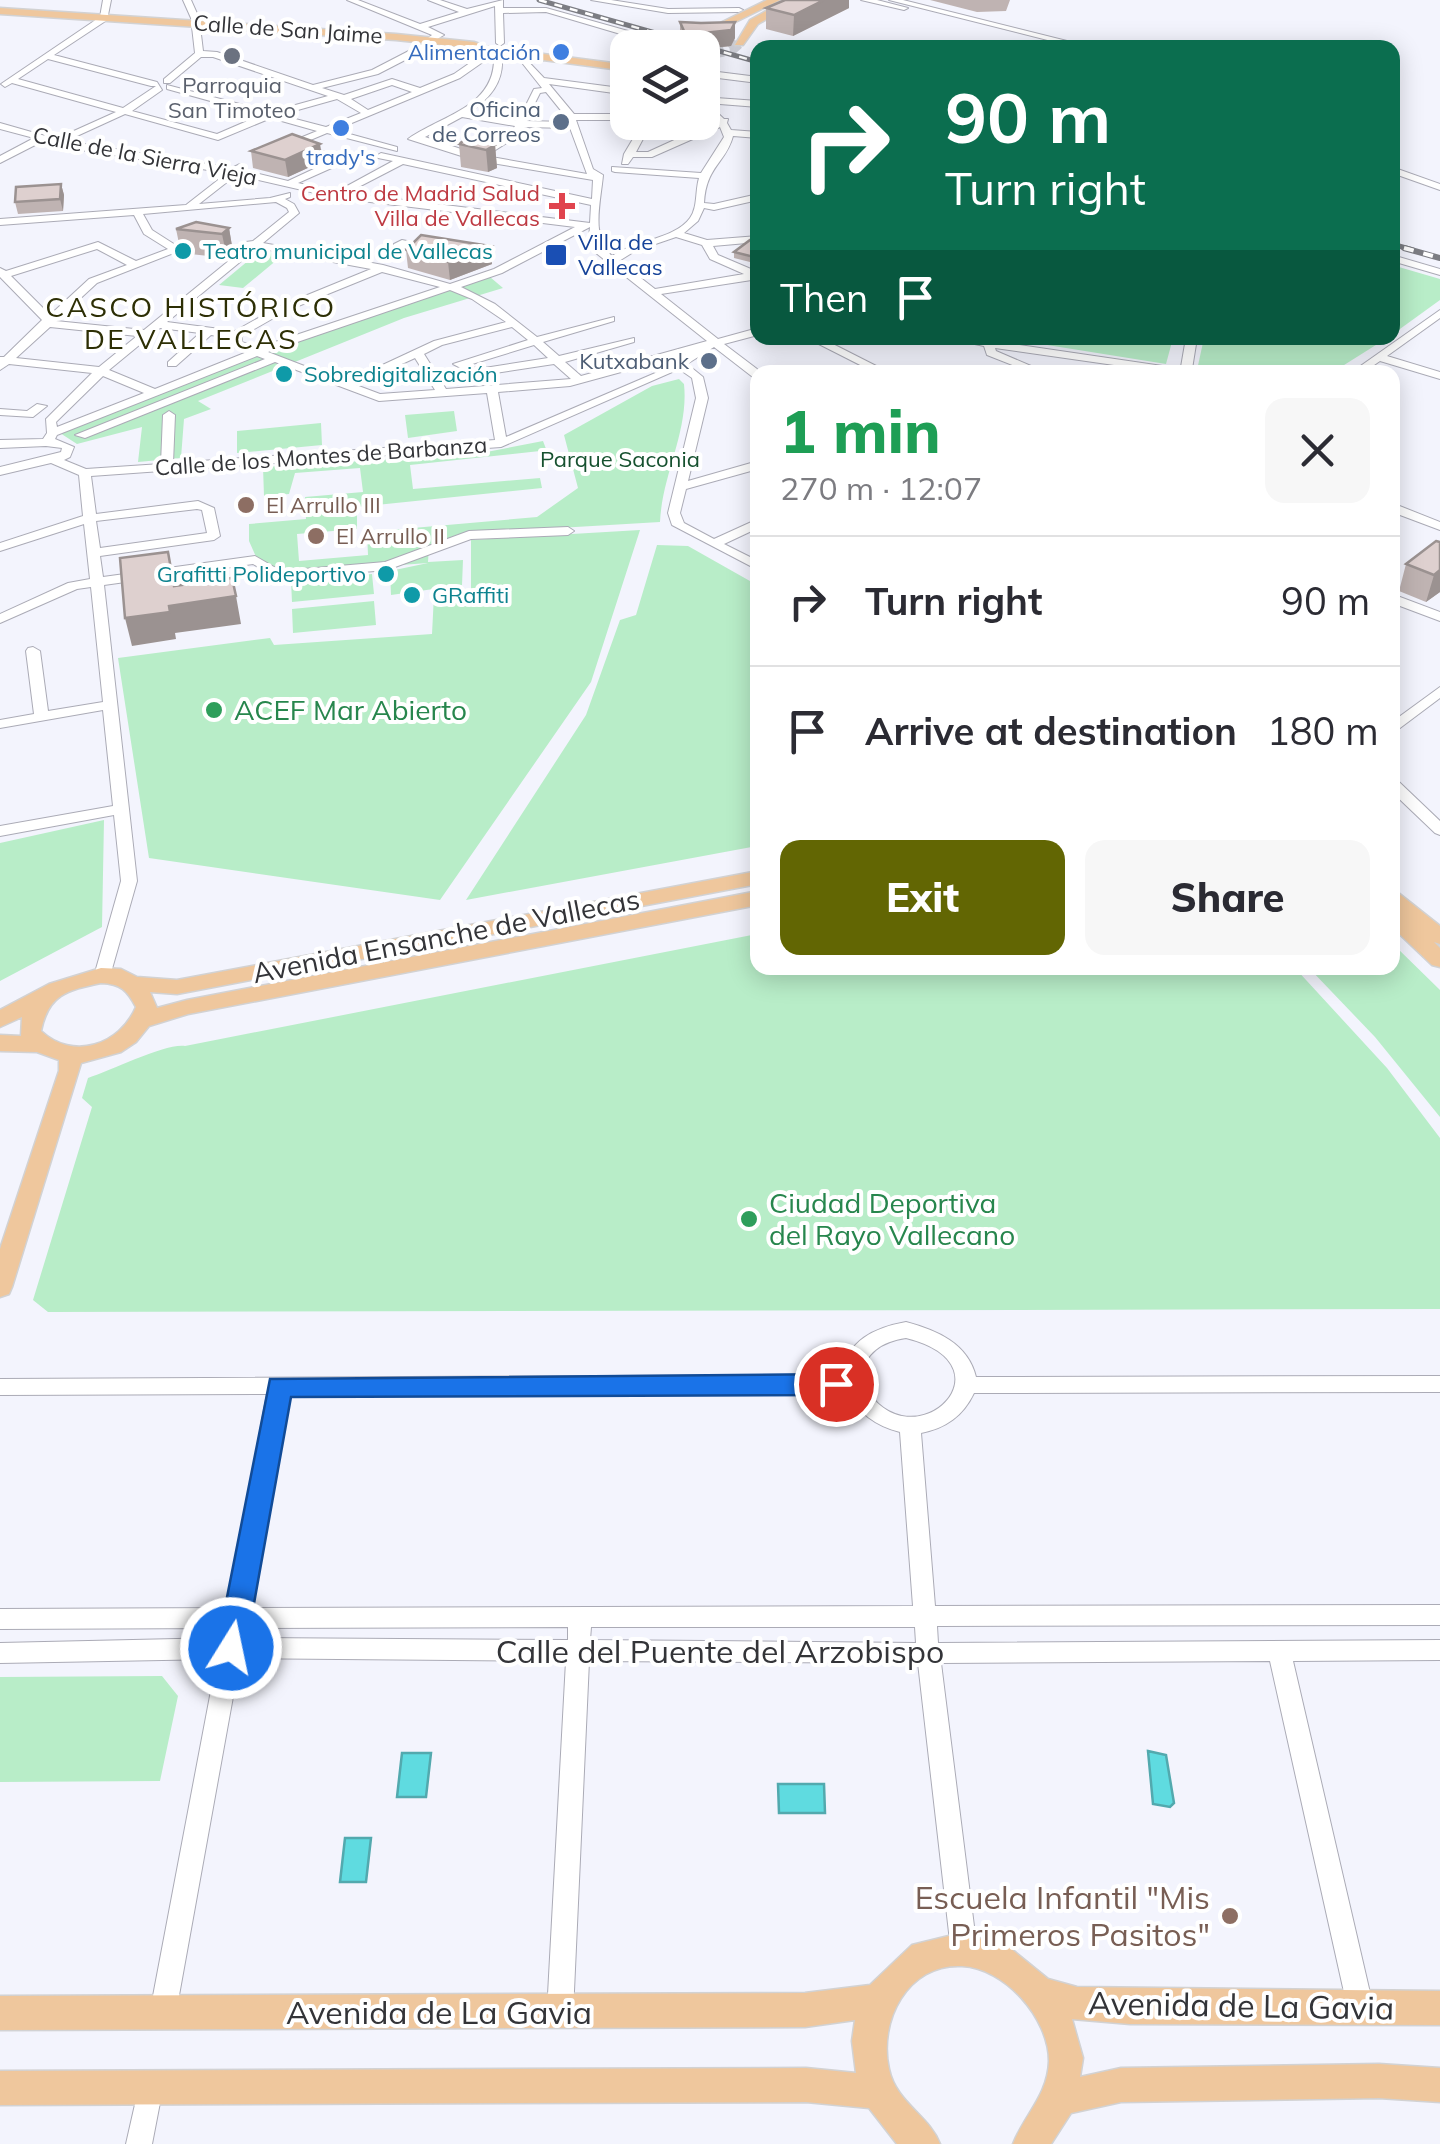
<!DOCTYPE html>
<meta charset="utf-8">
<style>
body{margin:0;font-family:Mulish,sans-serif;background:#f7f7f7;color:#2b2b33;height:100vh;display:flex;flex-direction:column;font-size:38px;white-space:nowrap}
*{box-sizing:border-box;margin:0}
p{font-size:32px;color:#7c7c81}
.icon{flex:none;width:55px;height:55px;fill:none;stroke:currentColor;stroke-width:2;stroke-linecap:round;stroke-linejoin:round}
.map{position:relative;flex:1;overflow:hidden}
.drawer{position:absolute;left:750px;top:365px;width:650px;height:610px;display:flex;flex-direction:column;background:#fff;border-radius:20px;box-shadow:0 5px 25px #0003}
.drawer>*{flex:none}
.hud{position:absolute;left:750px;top:40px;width:650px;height:305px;border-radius:20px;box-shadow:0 5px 25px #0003;background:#0b6e4f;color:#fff;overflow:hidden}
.controls{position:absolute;left:610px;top:30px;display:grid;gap:20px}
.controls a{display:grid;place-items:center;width:110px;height:110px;border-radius:20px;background:#fff;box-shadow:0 5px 25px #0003;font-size:50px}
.pin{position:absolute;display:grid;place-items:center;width:85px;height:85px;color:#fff;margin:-42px;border:5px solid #fff;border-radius:50%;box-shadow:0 2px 10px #0007}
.me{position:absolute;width:110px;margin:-55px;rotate:10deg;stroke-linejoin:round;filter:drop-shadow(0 0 8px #0008)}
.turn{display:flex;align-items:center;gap:35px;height:210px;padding:0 30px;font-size:45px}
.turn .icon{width:130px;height:130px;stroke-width:2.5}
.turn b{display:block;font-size:70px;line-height:85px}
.then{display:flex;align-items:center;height:95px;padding:0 30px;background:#0003;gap:20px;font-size:38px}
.round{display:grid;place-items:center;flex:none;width:105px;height:105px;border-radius:20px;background:#f7f7f7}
.overview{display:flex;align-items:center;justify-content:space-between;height:170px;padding:0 30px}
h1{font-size:60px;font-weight:800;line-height:75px;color:#1e9e55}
.primary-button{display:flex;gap:20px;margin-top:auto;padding:20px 30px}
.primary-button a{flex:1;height:115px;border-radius:20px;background:#626603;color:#fff;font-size:40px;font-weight:800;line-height:115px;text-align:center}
.primary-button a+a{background:#f7f7f7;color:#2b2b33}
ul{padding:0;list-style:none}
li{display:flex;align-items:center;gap:30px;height:130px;padding:0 30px;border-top:2px solid #e1e1e2}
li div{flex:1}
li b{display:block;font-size:38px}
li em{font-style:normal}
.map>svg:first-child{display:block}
.green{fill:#b8edc8}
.water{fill:#5fdbe0;stroke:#52a9ae;stroke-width:2.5}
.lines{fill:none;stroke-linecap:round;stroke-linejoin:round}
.major-tunnel{stroke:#cdced6;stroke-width:11;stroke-dasharray:11 6;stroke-linecap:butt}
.minor-casing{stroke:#ababb6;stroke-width:2}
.major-casing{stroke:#d2d2d3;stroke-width:3}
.minor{fill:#fff;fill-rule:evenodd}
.major{fill:#efc79d;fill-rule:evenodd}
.rail-far1-casing{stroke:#7c7d83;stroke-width:5}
.rail-casing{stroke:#7c7d83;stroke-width:6}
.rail-far1{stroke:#fff;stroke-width:2.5;stroke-dasharray:8;stroke-linecap:butt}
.rail{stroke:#fff;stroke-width:4;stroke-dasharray:10;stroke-linecap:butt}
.wall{fill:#bfb3b2}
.shaded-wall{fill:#9b9291}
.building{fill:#ded0cf;stroke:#9b9291;stroke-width:2.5}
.route{fill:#1a73e8;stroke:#114b97;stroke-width:2.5}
.shop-dot{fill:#3f7fe0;stroke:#fff;stroke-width:4}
.worship-dot{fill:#6b7280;stroke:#fff;stroke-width:4}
.service-dot{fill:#5c6f8a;stroke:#fff;stroke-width:4}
.health-dot{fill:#e0444e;stroke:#fff;stroke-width:4}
.culture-dot{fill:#0f9aa8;stroke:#fff;stroke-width:4}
.transit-dot{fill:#1a4fb4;stroke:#fff;stroke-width:4}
.education-dot{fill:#8d6e63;stroke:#fff;stroke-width:4}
.leisure-dot{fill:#2e9e5b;stroke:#fff;stroke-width:4}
.labels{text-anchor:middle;stroke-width:8;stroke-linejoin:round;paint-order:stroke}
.far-street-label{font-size:22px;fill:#333438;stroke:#fff}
.far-shop-label{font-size:22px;fill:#366cbe;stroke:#fff;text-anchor:end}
.far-worship-label{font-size:22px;fill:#5b616d;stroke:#fff}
.far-service-label{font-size:22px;fill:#4e5e75;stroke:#fff;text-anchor:end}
.far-health-label{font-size:22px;fill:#be3a42;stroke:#fff;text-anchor:end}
.far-transit-label{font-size:22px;fill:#164399;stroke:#fff;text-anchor:start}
.far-culture-label{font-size:22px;fill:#0d838f;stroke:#fff;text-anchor:start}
.far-park-label{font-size:22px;fill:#16512f;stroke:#fff}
.far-education-label{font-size:22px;fill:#785e54;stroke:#fff;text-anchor:start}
.far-quarter-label{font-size:28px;letter-spacing:2.5px;fill:#2d2f05;stroke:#fff}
.leisure-label{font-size:28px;fill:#27864d;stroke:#fff;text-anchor:start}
.street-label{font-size:28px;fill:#333438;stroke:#fff}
.near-street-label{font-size:32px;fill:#333438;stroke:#fff}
.near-education-label{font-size:32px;fill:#785e54;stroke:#fff;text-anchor:end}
</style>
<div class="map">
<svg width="1440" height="2144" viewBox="0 0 1440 2144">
<rect width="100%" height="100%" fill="#f3f4fd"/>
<!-- green -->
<path class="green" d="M260 251 284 254 243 288 219 285Z
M1392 265 1440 279V300L1393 334Z
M490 277 503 288 404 318 198 401 211 409 184 419 181 458 138 462 142 427 77 444 60 433 257 352Z
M1004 338H1173L1166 364Z
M1204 338H1387L1333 372H1214L1197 370Z
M679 379 684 384C689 431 662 475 660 522L459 534 429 546 428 562 463 560 462 585 391 595 390 571 428 563 264 575 249 541V524L306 519 305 497 363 492 360 468 295 473 289 494 264 496 263 467 476 454 543 441 548 454 540 451 410 465 413 489 540 478 542 488 357 507V529L297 534 299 561 368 555 367 532 537 517 578 488 564 435 652 386Z
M454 411 457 431 408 438 405 415Z
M321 423 322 445 237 453V431Z
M640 530 591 682 440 900 149 858 118 658 270 638 274 645 432 634 434 595 471 593V540Z
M657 545 688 546 757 585V846L466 900 586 715 620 620 636 615Z
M372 574 374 594 292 602 291 581Z
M374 601 376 625 293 633 292 609Z
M104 820 102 927 0 981V843Z
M757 934 758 968H1295L1387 1068 1440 1138V1309L48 1312 33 1300 92 1107 82 1098 88 1078C112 1070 166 1043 185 1046Z
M1393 944 1440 990V1117L1375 1037 1309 968H1392Z
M162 1676 178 1696 160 1781 0 1782V1677Z"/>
<!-- water -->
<path class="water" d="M1148 1751 1166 1755 1174 1803 1170 1807 1153 1804Z
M402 1753H431L426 1797H397Z
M778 1784H824L825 1813H779Z
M345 1838H371L366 1882H340Z"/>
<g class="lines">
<!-- major-tunnel -->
<path class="major-tunnel" d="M713 53 731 50 739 43"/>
<!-- minor casing -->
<g class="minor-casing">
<path id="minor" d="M103 0H111L107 20 54 55 157 82 162 90 132 111 217 134 261 115 167 89V85L270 112 328 96 213 57H201L170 83H164V79L195 53 191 18 183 0H191L199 18 203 51 217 52 313 85 372 70 430 40 428 38 432 35 347 0H358L420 24 459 12 428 0H440L467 9 503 0V8H546L678 45 679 48H668L546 12 503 13 504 43 500 46 496 43 495 6 428 27 444 35 437 39 438 43 378 74 322 88 344 95 392 79 420 88 454 74 487 51H493V55L460 78 335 130 397 147V151L327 133 289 149H283V145L317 131 271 118 218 140 125 114 66 141 232 168 240 164 245 167 242 170 288 181 333 160 299 150V146L302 145 345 158V162L298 183 336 192 393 161 378 158 376 156 381 153 592 199 593 180 474 160 408 139C442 115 496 107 494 56L498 53 502 56C504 83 490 98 469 113L518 121 534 89 542 88 519 59 523 56 544 78 628 89V95L549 84 574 114H628V120H576L593 169 603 175C601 200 590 238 612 256 635 240 675 239 690 218 698 207 695 191 699 178L615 172 612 171V167L701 173 724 137 720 127 652 157H633L628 164H622L624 154 643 122H652L636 152H648L716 121 702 108V97L758 101V107L707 103 724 119H728L727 123 731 130 758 132V138L733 136C726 163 706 166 704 203L714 204 758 194V200L714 210 704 208 698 221 684 233 707 240 758 236V242L713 246 718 255 758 272V279L661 294 718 339 758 328V335L724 344 761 372H758V379L754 378 714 347 687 364 703 377 708 398 688 481 758 461V469L686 489 680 513 684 523 714 539 758 519V528L724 544 758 561V570L672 525 668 513 696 398 692 378 679 369 501 447 91 476 96 514 198 501 214 508 220 536 214 540 100 556 103 577 255 556 281 571 385 562 469 531 568 527 574 531 568 535 471 539 387 570 279 579 253 564 104 585 137 881 110 976 102 982 94 976 121 881 114 815 0 836V826L113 806 103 710 0 728V720L34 714 26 651 28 648 33 647 40 651 48 711 103 702 91 587 77 589 0 623V614L68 583 90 579 84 524 0 551V543L83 516 79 475 51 463 0 475V467L61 452 62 448 46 446 0 448V440L43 439 47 433 46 419 92 373 9 364 0 370V357H4L42 320 0 277V268L6 271 98 242 136 261 168 249 144 234 134 215 0 225V219L186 205 227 173 68 148 43 141 0 163V156L34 138 0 129V123L56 139 116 112 12 83 5 87 1 84 100 17ZM48 59 151 86H156L123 108 18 79ZM392 85 412 92 368 110 351 99ZM546 92 567 118 568 122 526 121 540 93ZM337 99 361 113 326 127 280 115ZM462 117 515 126 512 131 476 154 425 137ZM524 127 570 128 587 174 486 156 519 135ZM403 164 591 205 590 223 347 193ZM236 175 337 198 575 227 494 269 450 284 383 265 263 243 299 213 294 204 285 199 290 197V193L270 198 199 204ZM276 202 287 208 289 212 253 241 246 242 247 246 144 330 56 321 97 283 207 240 202 237 177 246 152 230 143 214ZM590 227 589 237 596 253 707 341 581 376 565 362 634 342V338L559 356 543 342 614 321V317L537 337 495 304 461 287 502 273ZM676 237 702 245 710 259 744 274 655 289 619 261 635 251ZM257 248 371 269 278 307 235 331 167 322ZM97 249 127 265 89 279 50 315 11 276ZM382 272 440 287 257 348 242 342V336L286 311ZM450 290 472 299 506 322 434 341 346 382 268 352ZM50 327 137 336 99 367 16 358ZM512 327 528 340 453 364 476 376 554 364 571 379 446 389 424 354 442 345ZM160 328 200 333 168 362V366H176L211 335 231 338 232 346 247 352 155 389 109 370ZM534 345 548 358 478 369 469 365ZM687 354 680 359H671L672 364 667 368 506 437 498 392 570 386ZM257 356 265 359 75 435 85 438 275 362 379 401 487 393 495 440 173 463 175 415 169 411 163 415 161 464 86 469 64 460 70 457 74 447 55 439 57 435ZM415 358 435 390 380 394 356 385ZM103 376 144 393 57 427 56 422ZM197 509 202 510 207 533 100 548 96 521Z
M591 0H611L668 9 739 8 743 10 739 12 668 13Z
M861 0H877L908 8 904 10Z
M889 0H903L1095 48H1079Z
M702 70 758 77V83L702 76Z
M1392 167 1440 184V190L1392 173Z
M758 177V186L753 183Z
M402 240 441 248C432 252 405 248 394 248V244Z
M1392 255 1440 269V275L1392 261Z
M1440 310V318L1387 356 1440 372V379L1380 361 1364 372H1352Z
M807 338H821L888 372H874Z
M947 338H972L1176 368 1181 367 1186 338H1197L1192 369 1185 372H1163L995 348 996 351 1045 372H1030L987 355 984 346Z
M1200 368 1220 372H1195L1196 369Z
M37 404 47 406 33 417 0 415V409L27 411Z
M1392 503 1440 522V530L1392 512Z
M1392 594 1440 612V621L1392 603Z
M1440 687V698L1392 734V722Z
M1392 779 1397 780 1440 821V835L1435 833 1392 792Z
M906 1322C936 1330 968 1343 976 1377L1440 1376V1392L974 1393C963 1416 946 1428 921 1433L935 1606 1440 1605V1625L937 1626 938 1643 1440 1640V1660L1293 1661 1374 2010 1370 2019 1361 2023 1352 2019 1348 2010 1270 1661 941 1663 977 1950 973 1959 964 1963 955 1959 951 1950 918 1663 589 1661 573 2013 569 2022 560 2026 551 2022 547 2013 566 1661 240 1658 176 2012 172 2021 163 2025 154 2021 150 2012 217 1659 0 1663V1643L221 1638 223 1628 0 1629V1609L227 1608 267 1394 0 1395V1379L840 1375C849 1340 873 1328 906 1322ZM906 1338C1022 1367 903 1474 860 1377 866 1352 881 1342 906 1338ZM846 1391C858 1413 876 1426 900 1432L913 1606 249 1608 288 1394ZM568 1627V1640L244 1638 245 1628ZM591 1627H915L916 1643 590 1640Z
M150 2074 159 2078 163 2087 152 2144H126L141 2078Z"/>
</g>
<!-- major casing -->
<g class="major-casing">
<path id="major" d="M767 0H780L713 33 704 31Z
M786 0H799L758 24 743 45H735L750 20Z
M0 8 396 34 474 42 511 55 543 54 628 65V71L543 60 510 61 472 48 396 40 0 14Z
M675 39 680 42V48H670V42Z
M717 51V55L702 58V52Z
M758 871V884L177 994 150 992 157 1008 187 1000 758 891V905L188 1014 149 1026 136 1042 121 1052 81 1063 12 1287 9 1294 0 1297V1249L59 1071V1060L37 1052 0 1051V1035L21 1036 22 1017 0 1027V1010L49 984 101 968 121 969 137 977 177 980ZM101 983C121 984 127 990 136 1007 120 1045 73 1061 41 1031 48 995 67 990 101 983Z
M1392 888 1440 926V944L1434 942 1440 948V967L1432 965 1392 927V908L1397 910 1392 906Z
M961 1933 1010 1948 1048 1979 1077 1987 1440 1991V2025L1130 2024 1072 2019 1083 2058 1080 2077 1121 2068 1379 2064 1440 2068V2102L1379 2098 1121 2102 1071 2113 1051 2144H1013C1025 2114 1048 2095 1049 2061 1049 2018 1005 1968 962 1966 907 1963 878 2022 889 2069 896 2103 929 2115 940 2144H897L869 2108 806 2102 0 2105V2071L806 2068 856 2073 852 2041 855 2020 805 2027 0 2030V1996L805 1993 870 1985 912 1945Z"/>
</g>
<!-- minor -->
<use href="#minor" class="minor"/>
<!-- major -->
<use href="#major" class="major"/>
<!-- rail-far1 casing -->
<g class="rail-far1-casing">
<path id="rail-far1" d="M539 0 758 62
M1392 244 1413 250"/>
</g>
<!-- rail casing -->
<g class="rail-casing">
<path id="rail" d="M1404 248 1440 258"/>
</g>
<!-- rail-far1 -->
<use href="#rail-far1" class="rail-far1"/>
<!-- rail -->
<use href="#rail" class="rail"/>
</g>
<!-- wall -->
<path class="wall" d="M785 0H849V8L793 36 766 29V8Z
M930 0H1010L1006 11 977 12Z
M680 22 735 38 731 46 702 49 684 46 680 38Z
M459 144 495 145 497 168 488 172 461 167Z
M251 151 323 161 288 177 253 168Z
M61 184 64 195 63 211 18 214 15 202Z
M229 228 233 252 227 258 181 253 176 229Z
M758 239V264L734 258V252Z
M406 250 492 264 450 280 408 268Z
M1440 542V592L1426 602 1399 591 1406 564Z"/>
<!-- shaded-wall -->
<path class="shaded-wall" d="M824 0H849V8L793 36 794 15Z
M735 22V38L731 46 702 49 695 48V34Z
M320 144 323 161 288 177 285 160Z
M495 145 497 168 488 172 486 150Z
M61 184 64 195 63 211 60 199Z
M229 228 233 252 227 258 222 234Z
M490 246 492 264 450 280 448 262Z
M168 552 178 604 236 596 241 624 175 633 176 639 132 646 125 618Z
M1440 570V592L1426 602 1434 575Z"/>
<!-- building -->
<path class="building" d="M785 0H824L794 15 766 8Z
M680 22 701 23 735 22 731 30 695 34 684 31Z
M292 134 320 144 285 160 251 151Z
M466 139 495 145 486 150 459 144Z
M61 184 60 199 15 202 16 187Z
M196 222 229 228 222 234 176 229Z
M421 235 490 246 448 262 406 250Z
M758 239V258L734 252 750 240Z
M1436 541 1440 542V570L1434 575 1406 564Z
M168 552 174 586 232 578 236 596 169 606 170 612 125 618 120 558Z"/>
<!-- route -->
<path class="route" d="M836 1374 849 1384 836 1395 291 1397 246 1648 242 1658 231 1662 221 1658 217 1648 270 1379Z"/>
<!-- markers -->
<g class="shop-dot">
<circle cx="561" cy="52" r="10"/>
<circle cx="341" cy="128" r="10"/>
</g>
<circle class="worship-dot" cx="232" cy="56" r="10"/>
<g class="service-dot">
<circle cx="561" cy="122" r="10"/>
<circle cx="709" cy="361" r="10"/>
</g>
<path class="health-dot" d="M557 191h10v10h10v10h-10v10h-10v-10h-10v-10h10z"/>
<g class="culture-dot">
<circle cx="183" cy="251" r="10"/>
<circle cx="284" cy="374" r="10"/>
<circle cx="386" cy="574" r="10"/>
<circle cx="412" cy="595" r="10"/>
</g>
<rect class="transit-dot" x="544" y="243" width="24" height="24" rx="5"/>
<g class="education-dot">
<circle cx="246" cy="505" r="10"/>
<circle cx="316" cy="536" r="10"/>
<circle cx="1230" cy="1916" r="10"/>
</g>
<g class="leisure-dot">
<circle cx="214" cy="710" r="10"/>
<circle cx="749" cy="1219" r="10"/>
</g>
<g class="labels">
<!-- far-street labels -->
<g class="far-street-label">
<text transform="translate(288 29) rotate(4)" y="8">Calle de San Jaime</text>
<text transform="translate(145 156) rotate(11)" y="8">Calle de la Sierra Vieja</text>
<text transform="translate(321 456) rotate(-4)" y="8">Calle de los Montes de Barbanza</text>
</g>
<!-- far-shop labels -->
<g class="far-shop-label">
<text x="541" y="60">Alimentación</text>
<text x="341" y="165" text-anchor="middle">trady's</text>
</g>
<!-- far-worship labels -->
<g class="far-worship-label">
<text x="232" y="93">Parroquia<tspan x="232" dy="25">San Timoteo</tspan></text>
</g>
<!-- far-service labels -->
<g class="far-service-label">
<text x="541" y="117">Oficina<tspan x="541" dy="25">de Correos</tspan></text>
<text x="689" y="369">Kutxabank</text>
</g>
<!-- far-health labels -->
<g class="far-health-label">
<text x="540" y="201">Centro de Madrid Salud<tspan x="540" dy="25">Villa de Vallecas</tspan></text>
</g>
<!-- far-transit labels -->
<g class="far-transit-label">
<text x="578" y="250">Villa de<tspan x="578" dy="25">Vallecas</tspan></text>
</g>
<!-- far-culture labels -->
<g class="far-culture-label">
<text x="203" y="259">Teatro municipal de Vallecas</text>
<text x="304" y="382">Sobredigitalización</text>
<text x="366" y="582" text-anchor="end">Grafitti Polideportivo</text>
<text x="432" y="603">GRaffiti</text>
</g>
<!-- far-park labels -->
<g class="far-park-label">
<text x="620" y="467">Parque Saconia</text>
</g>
<!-- far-education labels -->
<g class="far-education-label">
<text x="266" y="513">El Arrullo III</text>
<text x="336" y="544">El Arrullo II</text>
</g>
<!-- far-quarter labels -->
<g class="far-quarter-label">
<text x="191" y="317">CASCO HISTÓRICO<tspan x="191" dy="32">DE VALLECAS</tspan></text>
</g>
<!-- leisure labels -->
<g class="leisure-label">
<text x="234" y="720">ACEF Mar Abierto</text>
<text x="769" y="1213">Ciudad Deportiva<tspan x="769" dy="32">del Rayo Vallecano</tspan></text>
</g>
<!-- street labels -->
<g class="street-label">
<text transform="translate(446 936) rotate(-11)" y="10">Avenida Ensanche de Vallecas</text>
</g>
<!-- near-street labels -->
<g class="near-street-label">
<text x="720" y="1663">Calle del Puente del Arzobispo</text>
<text transform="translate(1241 2006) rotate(1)" y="11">Avenida de La Gavia</text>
<text x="439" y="2024">Avenida de La Gavia</text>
</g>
<!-- near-education labels -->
<g class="near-education-label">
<text x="1210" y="1909">Escuela Infantil "Mis<tspan x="1210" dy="37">Primeros Pasitos"</tspan></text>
</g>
</g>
</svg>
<div class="controls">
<a><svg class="icon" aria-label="layers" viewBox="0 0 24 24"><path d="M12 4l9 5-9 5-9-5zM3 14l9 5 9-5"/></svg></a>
</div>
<div class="pin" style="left:836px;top:1384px;background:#d93025"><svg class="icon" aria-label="arrive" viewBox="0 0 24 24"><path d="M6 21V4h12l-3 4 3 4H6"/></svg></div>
<svg class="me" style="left:231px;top:1648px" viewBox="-20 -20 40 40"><circle r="17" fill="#1a73e8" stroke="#fff" stroke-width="3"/><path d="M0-11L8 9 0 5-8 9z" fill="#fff"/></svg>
<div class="hud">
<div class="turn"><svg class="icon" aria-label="right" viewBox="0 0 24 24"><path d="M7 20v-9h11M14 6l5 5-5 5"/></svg><div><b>90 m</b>Turn right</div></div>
<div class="then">Then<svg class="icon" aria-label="arrive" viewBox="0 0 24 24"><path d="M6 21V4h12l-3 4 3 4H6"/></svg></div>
</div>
<section class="drawer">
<div class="overview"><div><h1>1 min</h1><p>270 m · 12:07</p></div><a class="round"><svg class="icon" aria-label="close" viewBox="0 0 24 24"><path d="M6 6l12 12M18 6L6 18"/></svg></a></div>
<ul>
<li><svg class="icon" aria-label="right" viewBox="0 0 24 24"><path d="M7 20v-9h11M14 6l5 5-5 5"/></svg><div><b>Turn right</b></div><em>90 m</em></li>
<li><svg class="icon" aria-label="arrive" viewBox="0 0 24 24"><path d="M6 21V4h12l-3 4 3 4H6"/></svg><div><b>Arrive at destination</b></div><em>180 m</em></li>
</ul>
<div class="primary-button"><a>Exit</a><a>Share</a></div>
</section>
</div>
